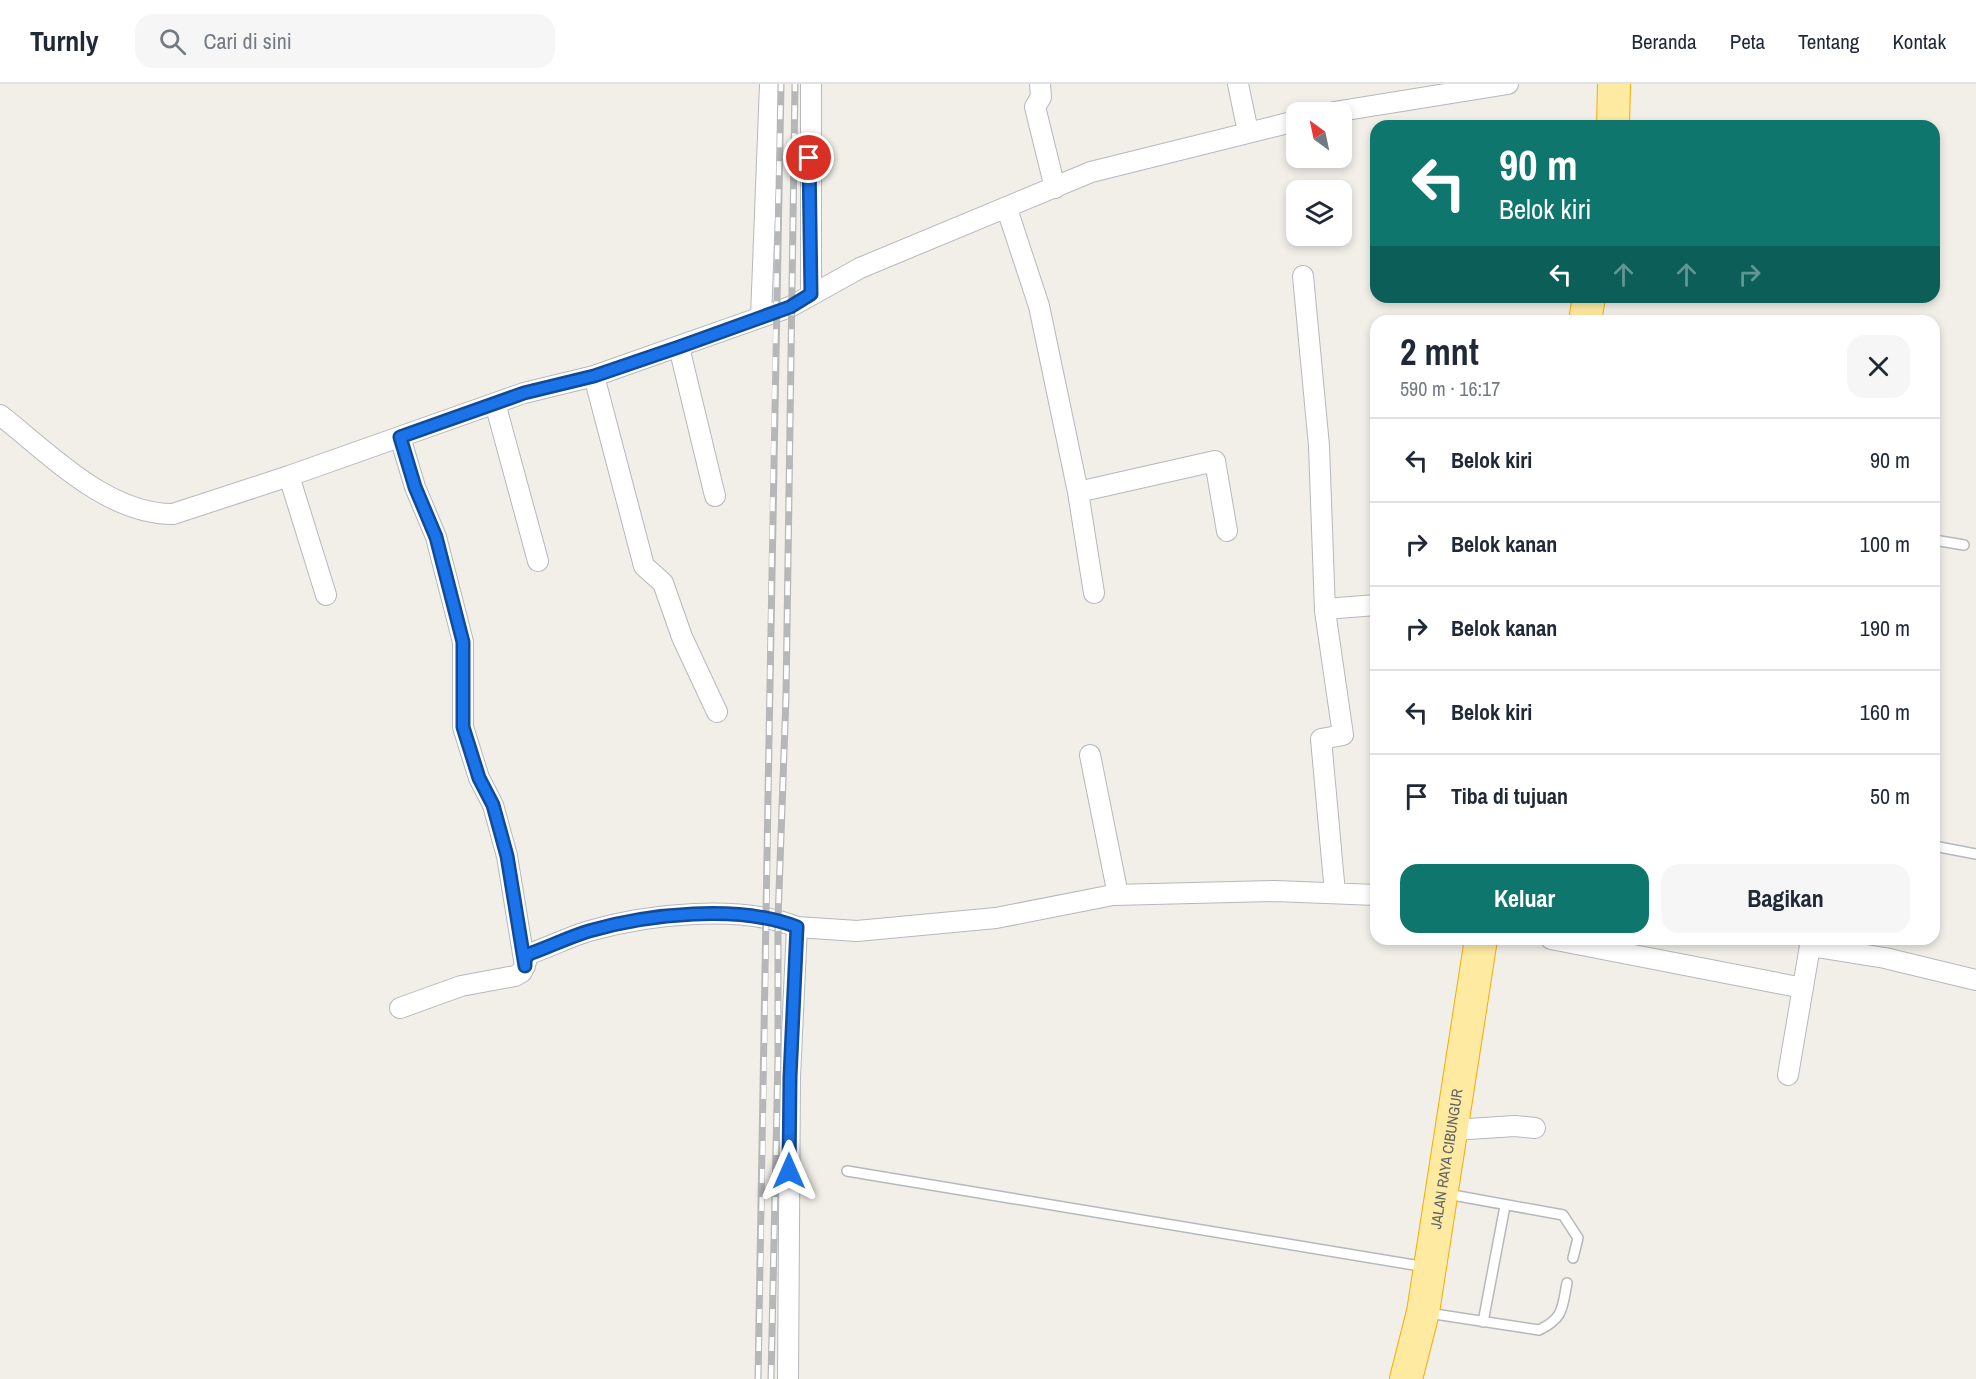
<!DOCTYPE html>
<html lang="id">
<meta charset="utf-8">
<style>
body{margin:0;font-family:"Archivo Narrow",sans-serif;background:#f6f6f7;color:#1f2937;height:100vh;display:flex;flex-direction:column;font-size:22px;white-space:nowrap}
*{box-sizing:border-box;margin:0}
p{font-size:20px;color:#747a83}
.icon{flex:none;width:33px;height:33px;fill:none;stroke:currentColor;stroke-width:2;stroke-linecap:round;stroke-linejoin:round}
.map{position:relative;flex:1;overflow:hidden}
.panel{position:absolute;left:1370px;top:231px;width:570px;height:630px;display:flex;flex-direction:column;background:#fff;border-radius:18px;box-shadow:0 3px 9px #0003}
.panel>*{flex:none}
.top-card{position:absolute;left:1370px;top:36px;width:570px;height:183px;border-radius:18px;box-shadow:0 3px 9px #0003;background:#0f766e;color:#fff;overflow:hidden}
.needle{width:39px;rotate:327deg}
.fabs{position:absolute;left:1286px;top:18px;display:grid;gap:12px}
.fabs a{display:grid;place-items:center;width:66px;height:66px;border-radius:12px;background:#fff;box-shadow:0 3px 9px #0003;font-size:30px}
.pin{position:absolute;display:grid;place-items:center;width:51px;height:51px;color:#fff;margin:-26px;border:3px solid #fff;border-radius:50%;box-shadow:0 2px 6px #0007}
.me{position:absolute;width:66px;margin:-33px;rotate:0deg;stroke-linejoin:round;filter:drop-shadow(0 0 4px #0008)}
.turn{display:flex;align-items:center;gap:21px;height:126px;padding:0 30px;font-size:27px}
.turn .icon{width:78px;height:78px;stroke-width:2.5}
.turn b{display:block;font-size:42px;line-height:51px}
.lanes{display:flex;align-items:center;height:57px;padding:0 30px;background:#0003;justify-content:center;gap:30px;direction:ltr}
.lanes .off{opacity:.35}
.round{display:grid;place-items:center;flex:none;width:63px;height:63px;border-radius:18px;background:#f6f6f7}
.overview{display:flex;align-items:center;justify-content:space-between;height:102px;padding:0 30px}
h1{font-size:36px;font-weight:700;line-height:45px}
.button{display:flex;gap:12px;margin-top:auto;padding:12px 30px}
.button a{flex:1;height:69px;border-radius:18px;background:#0f766e;color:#fff;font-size:24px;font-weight:700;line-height:69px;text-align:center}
.button a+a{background:#f6f6f7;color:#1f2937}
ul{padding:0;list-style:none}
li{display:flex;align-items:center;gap:18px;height:84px;padding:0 30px;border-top:2px solid #e0e1e3}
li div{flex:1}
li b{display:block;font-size:22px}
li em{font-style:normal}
header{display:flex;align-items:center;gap:36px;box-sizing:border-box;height:84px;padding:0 30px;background:#fff;border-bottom:2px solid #e0e1e3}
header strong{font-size:28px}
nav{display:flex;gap:33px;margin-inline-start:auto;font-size:21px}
.search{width:420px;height:54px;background:#f6f6f7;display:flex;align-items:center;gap:15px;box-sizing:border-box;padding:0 21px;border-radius:18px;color:#747a83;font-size:22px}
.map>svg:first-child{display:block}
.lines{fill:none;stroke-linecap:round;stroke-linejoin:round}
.service-casing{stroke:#b5b8bc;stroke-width:12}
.minor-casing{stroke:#b5b8bc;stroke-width:22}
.trunk-casing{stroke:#f9ab00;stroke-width:34}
.service{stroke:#fff;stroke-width:9}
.minor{stroke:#fff;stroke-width:20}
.trunk{stroke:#feeaa1;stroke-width:32}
.rail-casing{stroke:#b6b7b8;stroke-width:7}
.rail{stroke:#fff;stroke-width:4.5;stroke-dasharray:14;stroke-linecap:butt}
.route-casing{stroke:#114b97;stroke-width:15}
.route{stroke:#1a73e8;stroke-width:10}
.labels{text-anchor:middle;stroke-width:5;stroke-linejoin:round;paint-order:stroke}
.street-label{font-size:15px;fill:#5f6368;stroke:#fff}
</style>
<header>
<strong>Turnly</strong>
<div class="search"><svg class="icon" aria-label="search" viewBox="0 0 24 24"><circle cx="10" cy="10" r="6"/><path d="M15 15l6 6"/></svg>Cari di sini</div>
<nav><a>Beranda</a><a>Peta</a><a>Tentang</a><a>Kontak</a></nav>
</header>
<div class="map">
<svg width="1976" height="1295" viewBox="0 0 1976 1295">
<rect width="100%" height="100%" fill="#f1efe8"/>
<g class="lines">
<!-- service casing -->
<g class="service-casing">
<path id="service" d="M1934 456 1964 461
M1934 762 1976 770
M847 1087 1426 1183
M1447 1110 1563 1131 1578 1154 1573 1174
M1428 1229 1539 1246C1564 1234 1562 1224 1567 1199
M1483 1238 1505 1122"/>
</g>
<!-- minor casing -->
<g class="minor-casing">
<path id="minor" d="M811 0V210
M1040 0 1041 13 1035 23 1055 104
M1238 0 1248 48
M1334 28 1508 0
M1007 125 1039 222 1078 408 1094 509
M1303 192 1319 362 1325 527 1343 651 1321 655 1335 809
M761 233 770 0
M679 263 715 412
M594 292 644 482 663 499 682 553 717 628
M495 319 538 477
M0 331C49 369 106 430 173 430L289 392 524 309 594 292 790 223 860 184 1091 88 1296 37
M400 353 415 403 436 453 463 558V643L479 694 493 721 507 772 525 882
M289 392 326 511
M1078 408 1215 377 1227 447
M1325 525 1376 521
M1090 671 1118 811
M1551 855 1803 904
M400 924 461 902 515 892 522 888 529 870C549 863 569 853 589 847 648 830 740 820 797 843
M1788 991 1810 862 1885 874 1976 896
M1453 1046 1515 1042 1535 1044
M788 1295 790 993 797 843 857 847 996 834 1113 811 1275 807 1376 811"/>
</g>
<!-- trunk casing -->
<g class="trunk-casing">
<g id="trunk">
<path d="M1613 42 1614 0"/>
<path d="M1585 237 1589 213"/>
<path id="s1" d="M1406 1295 1423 1228 1481 855"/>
</g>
</g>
<!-- service -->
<use href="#service" class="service"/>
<!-- minor -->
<use href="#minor" class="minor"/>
<!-- trunk -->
<use href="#trunk" class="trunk"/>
<!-- rail casing -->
<g class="rail-casing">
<path id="rail" d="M758 1295C768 863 770 432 781 0
M771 1295 778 974V835L786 613 795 0"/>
</g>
<!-- rail -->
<use href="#rail" class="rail"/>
</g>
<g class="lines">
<!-- route casing -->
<g class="route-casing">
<path id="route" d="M789 1087 790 993 797 843C739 820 648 830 589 847 569 853 549 863 529 870L525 875V882L507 772 493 721 479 694 463 643V558L436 453 415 403 400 353 524 309 594 292 679 263 790 223 811 210 809 74"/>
</g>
<!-- route -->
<use href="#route" class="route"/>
</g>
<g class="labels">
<!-- street labels -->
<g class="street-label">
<text dy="5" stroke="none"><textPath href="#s1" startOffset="224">JALAN RAYA CIBUNGUR</textPath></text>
</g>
</g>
</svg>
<div class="fabs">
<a><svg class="needle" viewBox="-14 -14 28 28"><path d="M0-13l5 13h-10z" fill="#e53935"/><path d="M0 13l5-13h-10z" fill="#747a83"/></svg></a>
<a><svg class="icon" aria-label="layers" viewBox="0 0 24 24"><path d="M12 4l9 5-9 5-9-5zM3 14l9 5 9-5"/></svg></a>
</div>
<div class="pin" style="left:809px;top:74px;background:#d93025"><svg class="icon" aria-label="arrive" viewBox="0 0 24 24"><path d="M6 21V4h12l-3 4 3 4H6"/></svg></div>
<svg class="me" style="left:789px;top:1087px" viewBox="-20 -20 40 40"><path d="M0-17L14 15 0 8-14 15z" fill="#1a73e8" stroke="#fff" stroke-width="4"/></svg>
<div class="top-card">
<div class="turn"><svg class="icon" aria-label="left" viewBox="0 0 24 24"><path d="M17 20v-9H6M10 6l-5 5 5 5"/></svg><div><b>90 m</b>Belok kiri</div></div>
<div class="lanes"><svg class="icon" aria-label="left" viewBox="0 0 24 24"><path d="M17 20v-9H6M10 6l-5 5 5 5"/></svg><svg class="icon off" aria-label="ahead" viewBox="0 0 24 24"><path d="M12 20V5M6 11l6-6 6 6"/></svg><svg class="icon off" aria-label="ahead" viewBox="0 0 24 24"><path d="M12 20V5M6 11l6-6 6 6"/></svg><svg class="icon off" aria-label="right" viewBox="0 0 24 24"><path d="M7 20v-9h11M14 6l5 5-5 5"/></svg></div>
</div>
<section class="panel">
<div class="overview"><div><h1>2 mnt</h1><p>590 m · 16:17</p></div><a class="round"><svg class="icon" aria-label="close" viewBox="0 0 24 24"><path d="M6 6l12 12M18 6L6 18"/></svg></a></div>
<ul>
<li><svg class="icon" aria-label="left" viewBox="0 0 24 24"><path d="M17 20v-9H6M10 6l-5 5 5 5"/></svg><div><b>Belok kiri</b></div><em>90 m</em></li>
<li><svg class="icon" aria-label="right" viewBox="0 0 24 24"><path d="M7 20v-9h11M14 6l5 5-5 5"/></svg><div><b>Belok kanan</b></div><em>100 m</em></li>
<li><svg class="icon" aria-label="right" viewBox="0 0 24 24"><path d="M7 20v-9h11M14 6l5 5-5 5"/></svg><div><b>Belok kanan</b></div><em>190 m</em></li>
<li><svg class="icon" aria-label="left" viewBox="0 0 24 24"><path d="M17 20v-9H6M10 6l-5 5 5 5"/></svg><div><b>Belok kiri</b></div><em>160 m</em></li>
<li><svg class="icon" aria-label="arrive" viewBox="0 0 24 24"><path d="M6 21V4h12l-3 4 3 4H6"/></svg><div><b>Tiba di tujuan</b></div><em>50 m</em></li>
</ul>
<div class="button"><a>Keluar</a><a>Bagikan</a></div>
</section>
</div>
